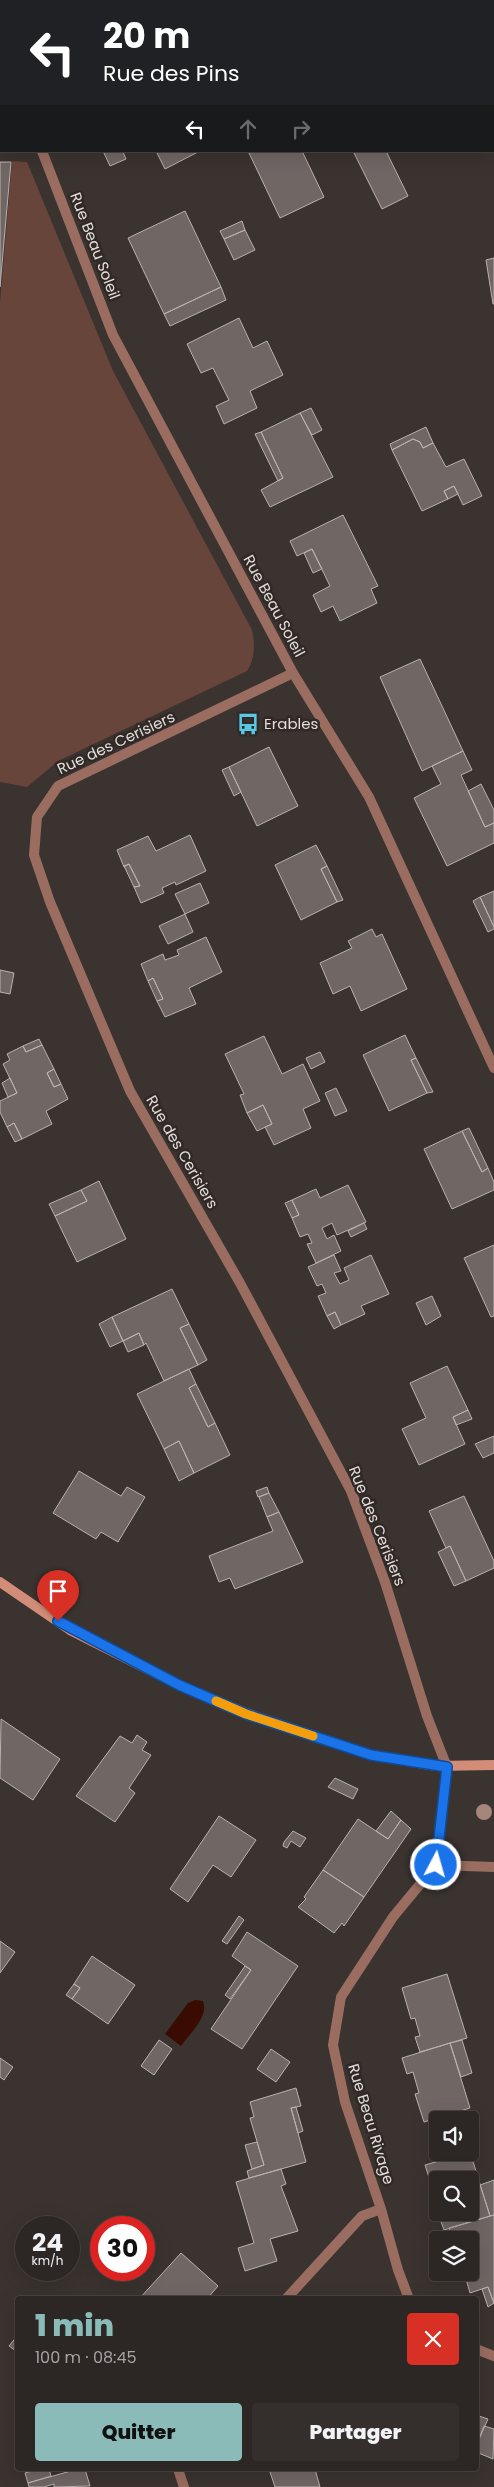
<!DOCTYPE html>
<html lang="fr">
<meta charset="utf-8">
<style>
body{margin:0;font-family:Poppins,sans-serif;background:#342e2c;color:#f1f3f6;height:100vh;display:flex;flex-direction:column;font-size:19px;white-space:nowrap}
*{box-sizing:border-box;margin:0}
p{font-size:16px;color:#a6a5a6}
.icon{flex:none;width:28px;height:28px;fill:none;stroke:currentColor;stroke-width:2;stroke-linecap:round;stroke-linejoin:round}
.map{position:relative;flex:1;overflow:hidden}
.sheet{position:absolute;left:15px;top:2296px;width:464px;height:175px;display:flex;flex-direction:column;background:#2c2624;border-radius:5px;box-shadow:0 5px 20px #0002,0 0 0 1px #484341}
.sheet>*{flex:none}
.hud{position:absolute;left:0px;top:0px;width:495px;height:152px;box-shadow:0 5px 20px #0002,0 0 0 1px #484341;background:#202124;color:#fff;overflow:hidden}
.fabs{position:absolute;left:429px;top:2111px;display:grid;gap:10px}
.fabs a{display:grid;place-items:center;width:50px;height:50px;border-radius:5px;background:#2c2624;box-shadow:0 5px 20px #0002,0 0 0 1px #484341;font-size:25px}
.speed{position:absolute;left:15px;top:2216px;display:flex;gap:10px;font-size:25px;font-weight:700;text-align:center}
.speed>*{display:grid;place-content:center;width:65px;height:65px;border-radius:50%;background:#2c2624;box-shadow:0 5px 20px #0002,0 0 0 1px #484341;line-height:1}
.speed small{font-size:12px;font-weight:400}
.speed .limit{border:8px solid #d22;background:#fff;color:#111}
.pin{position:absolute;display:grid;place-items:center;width:42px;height:42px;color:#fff;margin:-51px -21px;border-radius:50% 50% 50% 0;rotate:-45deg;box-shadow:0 0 5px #0007}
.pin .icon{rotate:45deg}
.me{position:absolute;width:55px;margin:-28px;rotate:6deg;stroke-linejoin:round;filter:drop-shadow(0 0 4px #0008)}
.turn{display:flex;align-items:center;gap:18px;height:105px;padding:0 20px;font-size:22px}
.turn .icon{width:65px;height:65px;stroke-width:2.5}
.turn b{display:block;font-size:35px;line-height:42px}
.lanes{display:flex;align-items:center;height:48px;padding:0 20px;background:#0003;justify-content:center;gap:25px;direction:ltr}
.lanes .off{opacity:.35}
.round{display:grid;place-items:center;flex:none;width:52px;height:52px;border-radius:5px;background:#342e2c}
.head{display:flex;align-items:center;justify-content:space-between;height:85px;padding:0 20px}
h1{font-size:30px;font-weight:800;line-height:38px;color:#8bbbb9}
.button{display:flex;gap:10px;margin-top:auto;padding:10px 20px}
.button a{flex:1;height:58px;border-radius:5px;background:#8bbbb9;color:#111;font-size:20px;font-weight:800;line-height:58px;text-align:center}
.button a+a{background:#342e2c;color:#f1f3f6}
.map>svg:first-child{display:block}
.green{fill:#68453b}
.water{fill:#3a0c01}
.building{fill:#706765;stroke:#bbb1af}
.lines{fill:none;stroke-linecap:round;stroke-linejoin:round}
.street{stroke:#9a6d60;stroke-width:10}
.secondary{stroke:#d38c77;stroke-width:10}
.tree{fill:#a5867b}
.route-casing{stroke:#114b97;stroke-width:12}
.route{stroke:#1a73e8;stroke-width:9}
.slow{stroke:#f59e0b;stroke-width:9}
.labels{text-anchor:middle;stroke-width:5;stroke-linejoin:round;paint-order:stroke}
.street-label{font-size:15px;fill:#e2dddb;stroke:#302926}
.poi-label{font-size:15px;fill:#e2dddb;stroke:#302926;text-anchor:start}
</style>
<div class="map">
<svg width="494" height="2487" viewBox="0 0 494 2487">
<rect width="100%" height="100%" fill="#3a3330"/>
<!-- green -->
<path class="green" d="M12 161 27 162 113 371 252 630C255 644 255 659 247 671L58 761 27 787 0 782V303Z"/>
<!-- water -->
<path class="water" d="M195 2000 203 2001C209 2017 190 2033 181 2046L165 2034 188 2003Z"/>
<!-- building -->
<path class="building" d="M103 151H125L123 152 126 159 110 166Z
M156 151H198V152L165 169Z
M252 151H302L324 197 280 218 249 153Z
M353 151H386L408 196 382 209Z
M0 162H11L0 287Z
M185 211 221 287 164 314 128 238Z
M242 221 245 230 224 239 220 231Z
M245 230 255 250 234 260 224 239Z
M494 258V304H493L486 260Z
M221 287 226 300 170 326 164 314Z
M239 318 253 348 267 341 283 375 250 391 257 408 224 424 216 406 229 400 213 368 201 373 187 344Z
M311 408 322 430 312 435 300 413Z
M300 413 333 477 270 507 261 490 283 478 261 432Z
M426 427 433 443 423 448 420 442 413 439 392 450 390 444Z
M261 432 283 478 278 481 255 434Z
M413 439 420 442 423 448 433 443 446 467 464 459 482 496 463 505 454 486 444 491 448 499 422 511 392 450Z
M454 486 458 494 448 499 444 491Z
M343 515 378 586 371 589 377 603 340 621 333 606 321 612 313 595 330 586 312 549 297 556 290 541Z
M312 549 322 569 313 573 304 553Z
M420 659 463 751 422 771 380 677Z
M269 747 298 806 257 826 229 767Z
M463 751 472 770 461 775 485 827 494 823V843L447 866 414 798 441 784 432 766Z
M229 767 241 792 234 796 222 770Z
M481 784 494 810V823L485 827 468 791Z
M190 835 206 871 176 885 175 882 162 888 164 893 141 903 134 887 140 886 129 864 124 867 117 850 148 836 156 851Z
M316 845 327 866 321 869 337 902 301 920 275 865Z
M129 864 140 886 134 887 124 866Z
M327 866 343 900 337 902 321 869Z
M200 883 209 903 185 914 175 894Z
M494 891V927L480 897Z
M480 897 494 927V929L488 932 473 901Z
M185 914 193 932 168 944 159 926Z
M372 929 376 937 382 934 407 989 361 1011 350 986 333 994 320 963 352 948 348 941Z
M206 937 222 972 189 988 196 1004 165 1017 157 1001 163 999 153 978 148 981 141 964 163 954 165 960 179 955 177 950Z
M0 970 14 973 10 994 0 992Z
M153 978 163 999 157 1001 148 981Z
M405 1035 416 1058 411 1060 427 1093 389 1111 363 1055Z
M264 1036 282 1074 303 1064 320 1101 303 1109 311 1128 274 1145 265 1127 272 1124 263 1105 247 1113 240 1095 244 1094 225 1054Z
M39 1039 42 1045 26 1052 23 1046Z
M42 1045 54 1069 47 1073 54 1087 61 1084 68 1099 46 1111 52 1124 22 1139 14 1123 7 1127 0 1112V1101L17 1093 3 1064 10 1060 7 1054 23 1046 26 1052Z
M320 1052 325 1062 311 1069 306 1058Z
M416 1058 433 1092 427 1093 411 1060Z
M54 1069 61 1084 54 1087 47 1073Z
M10 1078 17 1093 8 1097 2 1083Z
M336 1088 347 1111 335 1116 325 1093Z
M263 1105 272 1124 257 1131 247 1113Z
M14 1123 22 1139 15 1142 7 1127Z
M469 1128 488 1168 482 1172 462 1131Z
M462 1131 482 1172 488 1168 494 1182V1190L452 1209 424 1149Z
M99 1181 126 1239 77 1262 55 1216 87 1201 81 1190Z
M348 1185 366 1222 337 1235 332 1223 322 1228 327 1239 334 1235 341 1251 316 1263 307 1244 312 1243 308 1234 300 1237 292 1218 299 1215 292 1200 316 1189 320 1198Z
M81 1190 87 1201 55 1216 49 1204Z
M292 1200 299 1215 292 1218 285 1203Z
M364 1223 367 1229 351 1237 348 1231Z
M494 1245V1316L491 1317 464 1258Z
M334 1255 341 1271 334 1273 340 1284 349 1280 344 1268 371 1255 389 1294 361 1306 365 1314 341 1325 335 1312 327 1316 318 1296 326 1293 322 1284 317 1286 308 1267Z
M172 1289 189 1324 180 1328 198 1365 164 1381 146 1343 144 1345 139 1333 123 1341 112 1317Z
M432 1296 441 1316 426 1325 416 1303Z
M335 1312 341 1325 334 1329 327 1316Z
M112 1317 123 1341 110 1347 99 1324Z
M189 1324 207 1360 198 1365 180 1328Z
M139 1333 144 1345 128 1352 123 1341Z
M447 1366 468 1410 453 1417 465 1444 419 1465 402 1429 426 1418 410 1383Z
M189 1369 196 1384 189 1388 208 1427 215 1423 230 1455 194 1473 179 1441 164 1449 137 1394Z
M196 1384 215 1423 208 1427 189 1388Z
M468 1410 472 1419 456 1425 453 1417Z
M494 1436V1453L483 1458 475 1444Z
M179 1441 194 1473 179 1481 164 1449Z
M79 1471 121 1496 127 1487 145 1497 118 1542 101 1532 96 1539 53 1513Z
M267 1487 269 1493 258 1497 256 1491Z
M269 1493 279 1512 267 1517 259 1497Z
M464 1496 494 1561V1568L466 1581 450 1546 446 1548 429 1511Z
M279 1512 303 1562 235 1589 230 1578 219 1582 209 1556 273 1531 267 1517Z
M450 1546 466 1581 454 1586 438 1552Z
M1 1719 60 1759 33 1800 0 1778Z
M137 1735 147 1742 142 1750 151 1755 129 1788 135 1793 115 1822 76 1796 120 1736 132 1743Z
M335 1778 358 1789 353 1799 328 1787Z
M391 1811 401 1820 388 1839 376 1831Z
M219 1816 256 1840 231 1877 213 1865 188 1902 170 1889Z
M358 1819 388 1839 401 1820 411 1829 364 1897 323 1870Z
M293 1831 306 1838 300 1847 291 1841 287 1848 283 1846 284 1842Z
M323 1870 364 1897 344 1926 342 1923 334 1933 298 1907 306 1899 304 1897Z
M239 1916 244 1920 227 1944 222 1941Z
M247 1932 298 1966 242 2049 211 2029 251 1970 232 1956Z
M0 1941 15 1952 0 1973Z
M92 1956 135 1985 108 2024 72 1999 80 1988 74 1984Z
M245 1966 251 1970 230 1999 225 1995Z
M447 1974 467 2038 420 2052 415 2037 420 2036 415 2018 411 2019 402 1988Z
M74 1984 80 1988 72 1999 66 1995Z
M159 2040 172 2049 154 2075 141 2066Z
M462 2040 472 2073 461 2077 450 2043Z
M450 2043 470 2108 424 2122 415 2094 419 2093 413 2072 407 2074 402 2058Z
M271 2049 290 2062 276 2082 257 2069Z
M0 2058 13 2067 4 2080 0 2077Z
M296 2088 301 2106 291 2108 306 2162 249 2178 247 2171 264 2165 250 2118 254 2117 250 2102Z
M296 2107 303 2131 298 2133 291 2108Z
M257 2142 264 2165 252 2169 245 2145Z
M470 2152 490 2216 444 2230 438 2213 470 2212V2180H438V2191L437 2189 433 2190 425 2165Z
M281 2169 286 2184 281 2186 298 2231 270 2239 277 2261 245 2271 238 2248 254 2243 236 2182Z
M494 2180V2215L490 2216 480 2185Z
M494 2215V2303L488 2287 470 2293 464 2272H470V2240H452L449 2228Z
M181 2253 218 2286 207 2299 202 2296 200 2299H139Z
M488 2287 494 2303 488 2307 482 2289Z
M18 2335V2349L16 2351 9 2346Z
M476 2415 488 2419 476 2446Z
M484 2426 494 2429 493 2459 476 2452V2446Z
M39 2469H49L51 2476 28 2483 25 2473Z
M78 2469H85L90 2486 54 2487V2484L44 2487H29L28 2483Z
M269 2469H315L320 2487H275Z"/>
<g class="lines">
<!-- street -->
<path class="street" d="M216 0V1
M235 1 239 0
M0 109H1
M42 151 113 335 293 673 369 797 494 1068
M293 673 58 786 37 817 34 855 50 902 130 1091 240 1283 351 1491 385 1582 427 1716 447 1767 436 1865
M436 1865 494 1867
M286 2299 362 2216 381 2209
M409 2299 398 2270 381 2209 345 2102 333 2045 341 1997 393 1917 436 1865
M476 2349 494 2356
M178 2469 184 2487"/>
<!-- secondary -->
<path class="secondary" d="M0 1582 70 1630 179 1685 246 1713 371 1755 436 1766 494 1765"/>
</g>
<!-- trees -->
<circle class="tree" cx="484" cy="1812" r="8"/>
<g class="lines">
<!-- route casing -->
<g class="route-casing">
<path id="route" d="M58 1621 179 1685 246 1714 371 1755 447 1767 436 1865"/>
</g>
<!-- route -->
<use href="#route" class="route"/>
<!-- slow -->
<path class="slow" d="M216 1701 246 1714 313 1736"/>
</g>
<!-- icons -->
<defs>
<g id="bus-bare" transform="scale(1.725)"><path d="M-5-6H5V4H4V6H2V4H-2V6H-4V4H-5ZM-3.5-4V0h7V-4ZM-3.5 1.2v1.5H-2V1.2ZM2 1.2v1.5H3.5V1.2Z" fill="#59c8e5" stroke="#302926" stroke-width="2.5" paint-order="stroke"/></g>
</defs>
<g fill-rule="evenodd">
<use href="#bus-bare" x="248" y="724"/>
</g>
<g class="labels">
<!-- street labels -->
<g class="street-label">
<text transform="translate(95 246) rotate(69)" y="5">Rue Beau Soleil</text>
<text transform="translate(274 606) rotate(62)" y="5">Rue Beau Soleil</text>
<text transform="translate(116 743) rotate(-25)" y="5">Rue des Cerisiers</text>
<text transform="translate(182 1152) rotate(60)" y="5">Rue des Cerisiers</text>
<text transform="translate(377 1526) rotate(68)" y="5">Rue des Cerisiers</text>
<text transform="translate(371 2124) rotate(73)" y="5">Rue Beau Rivage</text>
</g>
<!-- poi labels -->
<g class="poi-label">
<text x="264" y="729">Erables</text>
</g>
</g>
</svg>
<div class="fabs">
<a><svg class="icon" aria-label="sound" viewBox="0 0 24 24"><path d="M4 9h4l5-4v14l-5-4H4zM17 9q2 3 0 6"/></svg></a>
<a><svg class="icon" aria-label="search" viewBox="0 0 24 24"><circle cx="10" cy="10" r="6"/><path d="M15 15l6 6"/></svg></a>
<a><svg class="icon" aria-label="layers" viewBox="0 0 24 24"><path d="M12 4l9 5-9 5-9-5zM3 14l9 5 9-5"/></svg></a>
</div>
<div class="speed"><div>24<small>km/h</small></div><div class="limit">30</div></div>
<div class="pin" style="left:58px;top:1621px;background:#d93025"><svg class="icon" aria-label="arrive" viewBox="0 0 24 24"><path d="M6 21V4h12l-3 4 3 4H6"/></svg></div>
<svg class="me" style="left:436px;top:1865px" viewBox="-20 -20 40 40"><circle r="17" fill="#1a73e8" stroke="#fff" stroke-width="3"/><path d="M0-11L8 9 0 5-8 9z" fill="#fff"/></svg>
<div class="hud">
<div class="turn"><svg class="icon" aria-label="left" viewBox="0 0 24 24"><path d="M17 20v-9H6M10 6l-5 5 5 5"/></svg><div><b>20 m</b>Rue des Pins</div></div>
<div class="lanes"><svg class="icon" aria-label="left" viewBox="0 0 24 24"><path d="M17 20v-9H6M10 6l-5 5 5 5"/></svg><svg class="icon off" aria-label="ahead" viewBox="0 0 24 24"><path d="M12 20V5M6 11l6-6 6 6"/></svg><svg class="icon off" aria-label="right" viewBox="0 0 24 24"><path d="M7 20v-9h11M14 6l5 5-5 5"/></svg></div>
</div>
<section class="sheet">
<div class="head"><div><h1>1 min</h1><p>100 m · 08:45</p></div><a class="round" style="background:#d93025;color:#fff"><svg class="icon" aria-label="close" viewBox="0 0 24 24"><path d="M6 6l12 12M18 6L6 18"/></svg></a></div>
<div class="button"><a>Quitter</a><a>Partager</a></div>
</section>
</div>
